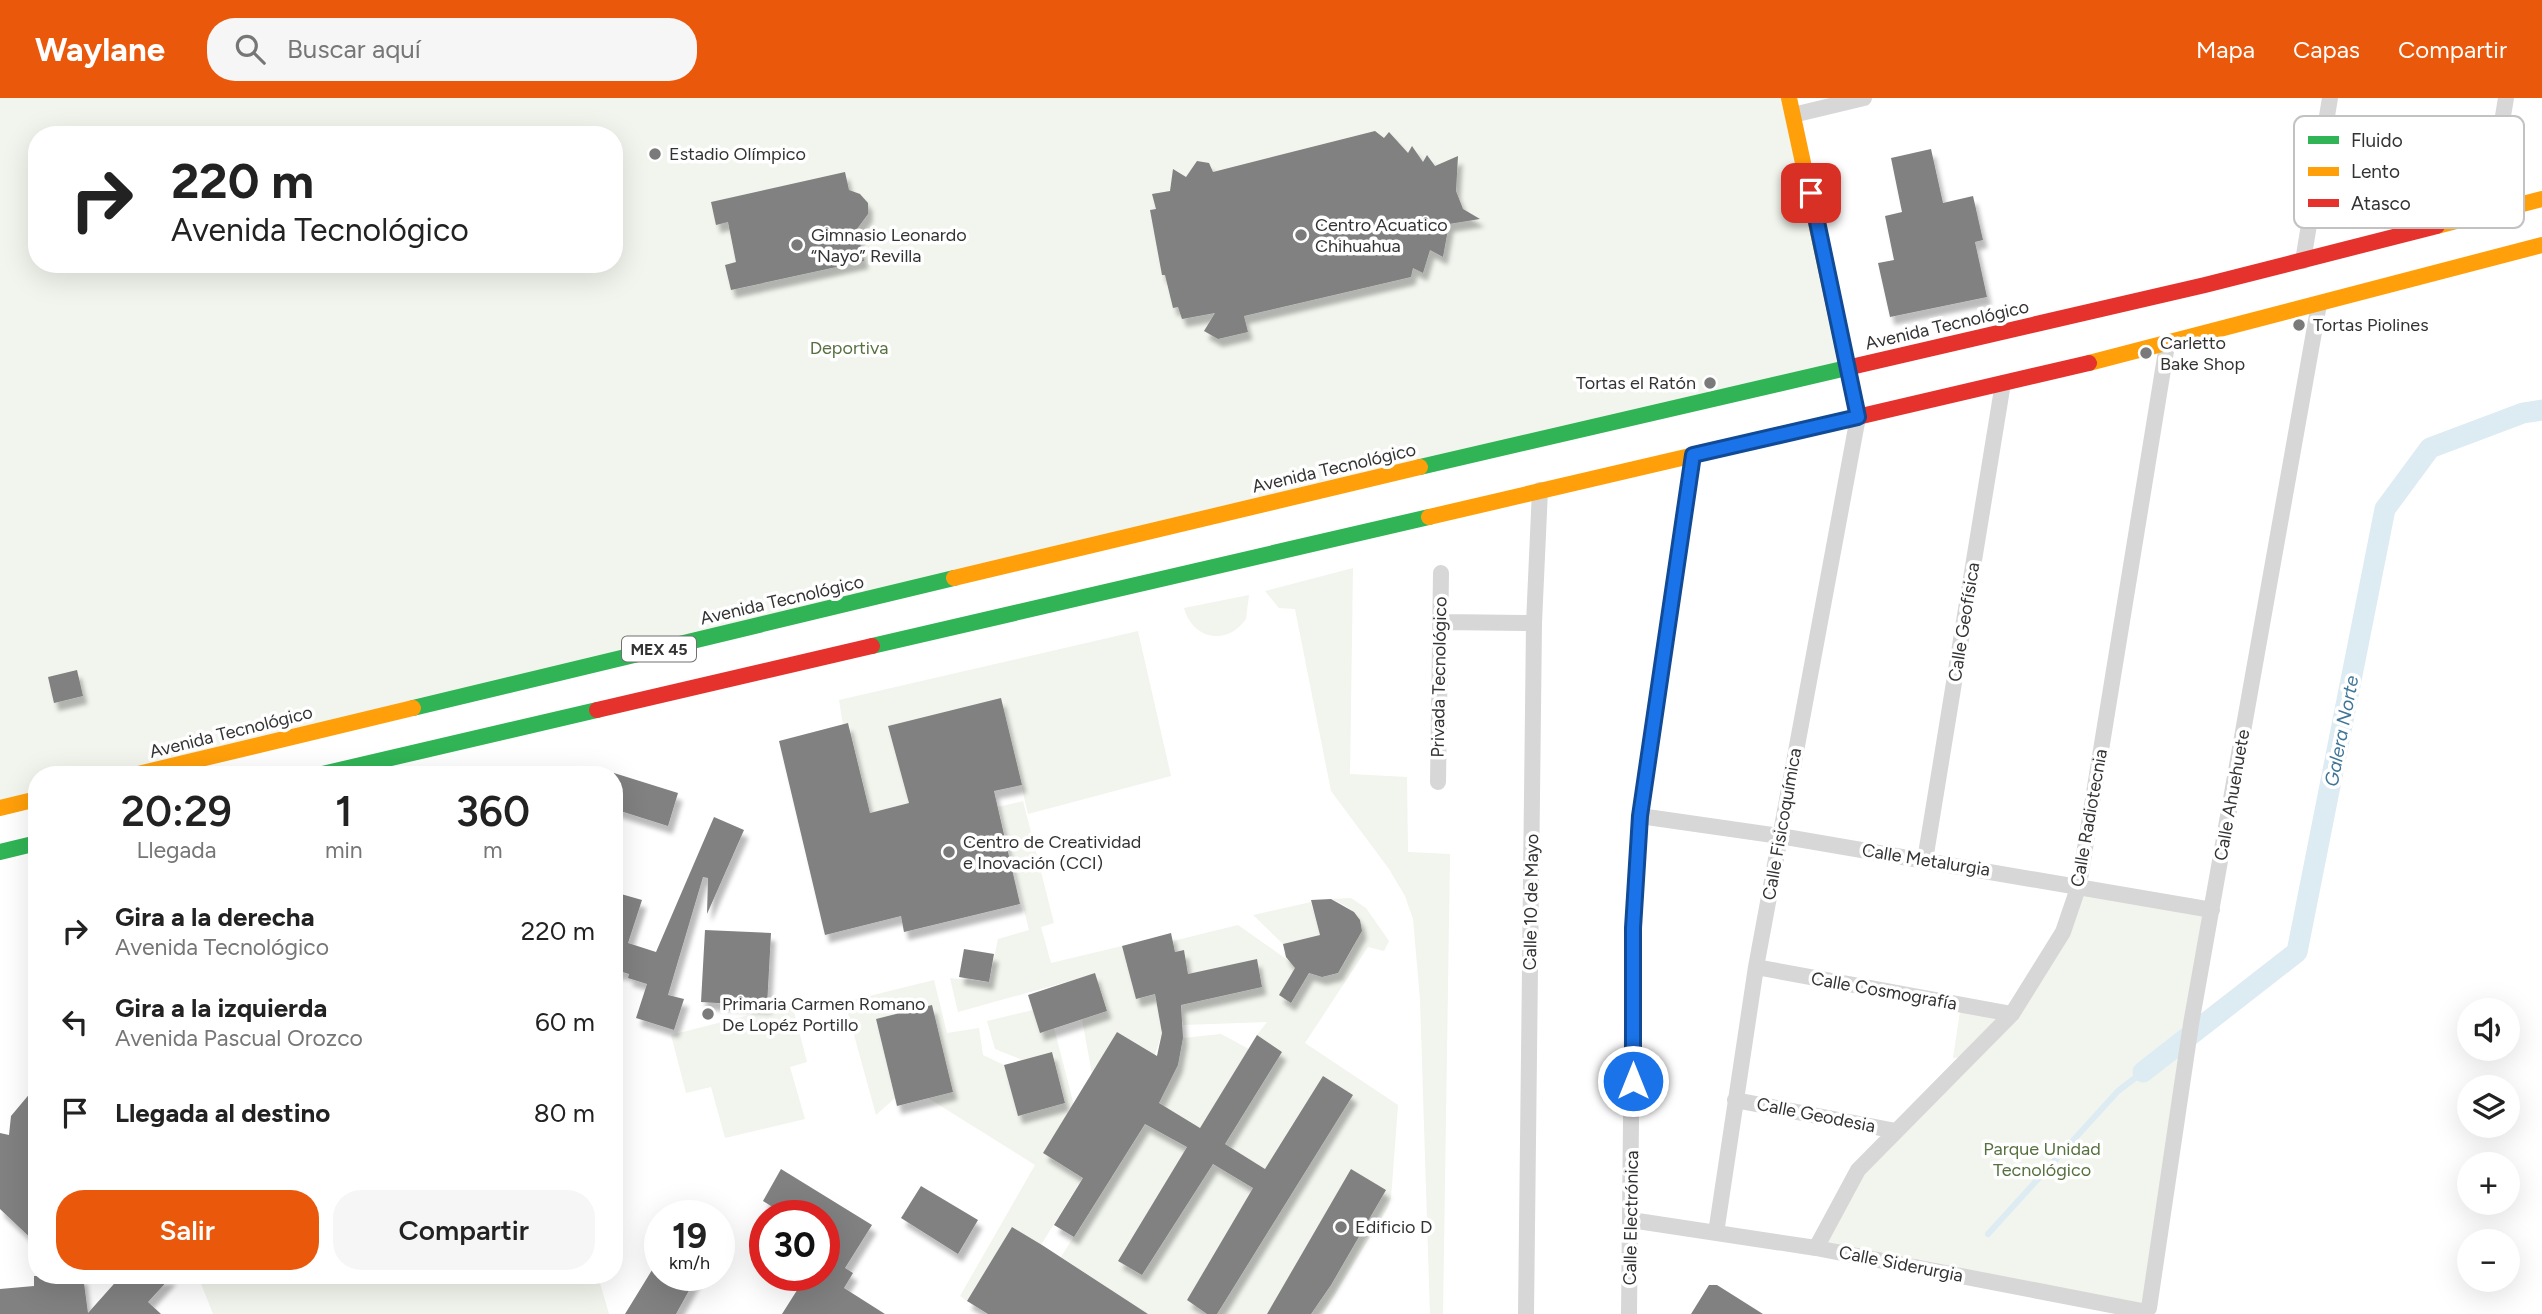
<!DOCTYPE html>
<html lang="es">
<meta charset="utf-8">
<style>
body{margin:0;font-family:Figtree,sans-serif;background:#f6f6f6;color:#222;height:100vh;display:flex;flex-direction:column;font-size:26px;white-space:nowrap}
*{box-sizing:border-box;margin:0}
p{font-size:23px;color:#767676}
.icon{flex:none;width:38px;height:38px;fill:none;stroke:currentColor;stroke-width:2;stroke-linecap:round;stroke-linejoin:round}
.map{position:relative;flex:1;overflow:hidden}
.drawer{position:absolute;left:28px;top:668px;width:595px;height:518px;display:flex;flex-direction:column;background:#fff;border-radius:28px;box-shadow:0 7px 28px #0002}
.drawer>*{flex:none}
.guide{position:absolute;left:28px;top:28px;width:595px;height:147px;border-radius:28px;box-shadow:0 7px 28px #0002;background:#fff;color:#222;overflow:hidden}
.buttons{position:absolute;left:2457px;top:900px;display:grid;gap:14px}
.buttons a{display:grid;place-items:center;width:63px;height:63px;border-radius:50%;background:#fff;box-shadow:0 7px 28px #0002;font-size:35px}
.speed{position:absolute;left:644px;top:1102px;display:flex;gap:14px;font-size:35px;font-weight:700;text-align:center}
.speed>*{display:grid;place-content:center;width:91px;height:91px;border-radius:50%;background:#fff;box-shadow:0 7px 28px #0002;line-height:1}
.speed small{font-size:18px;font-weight:400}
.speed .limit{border:10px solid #d22;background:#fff;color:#111}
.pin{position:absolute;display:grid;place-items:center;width:60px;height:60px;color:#fff;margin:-30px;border-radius:14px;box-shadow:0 4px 10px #0006}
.me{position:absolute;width:77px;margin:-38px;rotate:0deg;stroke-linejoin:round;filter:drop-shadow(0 0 5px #0008)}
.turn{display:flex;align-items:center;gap:24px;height:147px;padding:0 28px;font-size:32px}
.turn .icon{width:91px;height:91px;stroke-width:2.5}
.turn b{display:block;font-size:49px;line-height:60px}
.eta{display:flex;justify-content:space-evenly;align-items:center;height:119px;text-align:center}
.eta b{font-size:42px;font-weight:600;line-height:49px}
.button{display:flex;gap:14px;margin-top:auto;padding:14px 28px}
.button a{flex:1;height:80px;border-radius:28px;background:#ea580c;color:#fff;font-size:28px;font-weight:600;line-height:80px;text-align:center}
.button a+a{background:#f6f6f6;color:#222}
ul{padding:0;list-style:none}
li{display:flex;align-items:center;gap:21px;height:91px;padding:0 28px}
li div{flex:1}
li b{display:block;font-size:26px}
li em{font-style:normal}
header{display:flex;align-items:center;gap:42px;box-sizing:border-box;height:98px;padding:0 35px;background:#ea580c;color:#fff}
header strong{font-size:33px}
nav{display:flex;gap:38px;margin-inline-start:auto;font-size:24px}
.search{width:490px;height:63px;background:#f6f6f6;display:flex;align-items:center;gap:18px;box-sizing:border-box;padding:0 24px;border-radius:28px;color:#767676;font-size:26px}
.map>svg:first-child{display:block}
.green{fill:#f1f5ed;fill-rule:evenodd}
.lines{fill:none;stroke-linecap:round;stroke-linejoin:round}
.stream{stroke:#ddebf3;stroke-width:6}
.canal{stroke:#ddebf3;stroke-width:21}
.building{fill:#818181;filter:url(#shadow)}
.street{stroke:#d7d7d7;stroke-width:16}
.fast{stroke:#30b455;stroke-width:16}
.slow{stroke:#ff9f0a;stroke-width:16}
.jam{stroke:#e5322d;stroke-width:16}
.route-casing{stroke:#114b97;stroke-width:18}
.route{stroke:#1a73e8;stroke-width:12}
.poi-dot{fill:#7a7a7a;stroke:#fff;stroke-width:2.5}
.labels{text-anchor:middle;stroke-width:7;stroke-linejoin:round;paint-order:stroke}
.shield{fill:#fff;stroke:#707070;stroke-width:2}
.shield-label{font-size:16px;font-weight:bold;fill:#333}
.poi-label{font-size:18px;fill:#333;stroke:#fff;text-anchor:start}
.street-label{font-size:18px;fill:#333;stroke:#fff}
.park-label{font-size:18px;fill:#56703f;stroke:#fff}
.water-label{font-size:19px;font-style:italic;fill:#3f7597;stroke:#fff}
.key{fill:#fff;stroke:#c2c2c2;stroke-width:2}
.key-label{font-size:19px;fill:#333}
</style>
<header>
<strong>Waylane</strong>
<div class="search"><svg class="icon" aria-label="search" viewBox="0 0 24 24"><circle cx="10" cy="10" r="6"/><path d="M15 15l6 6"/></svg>Buscar aquí</div>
<nav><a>Mapa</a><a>Capas</a><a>Compartir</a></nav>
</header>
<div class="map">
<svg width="2542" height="1216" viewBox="0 0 2542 1216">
<defs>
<filter id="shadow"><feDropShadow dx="4.5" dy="8" stdDeviation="2" flood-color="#0004"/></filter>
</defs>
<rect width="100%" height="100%" fill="#fff"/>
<!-- green -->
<path class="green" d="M0 0H1789L1848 269 125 677H37V698L0 707ZM37 37H614V166H37Z
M1353 470 1350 676 1407 679 1408 754 1450 756 1443 1216H1430L1420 901 1413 821 1405 798 1389 771 1331 693 1295 511 1279 510 1265 493Z
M1249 497 1246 521C1227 548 1193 542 1184 510Z
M1138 533 1171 678 1028 716 1001 601 888 628 909 705 870 715 849 626 843 627 839 602Z
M1023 703 1054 825 1041 829 1051 865 1122 848 1136 901 1155 896 1162 935 1151 969 1041 1147 1012 1129 967 1203 960 1198 1035 1067 928 1000 953 994 876 921 895 1000 876 1017 845 904 934 882 947 935 979 930 983 957 1004 967 1018 1017 1065 1004 1052 954 1022 962 995 951 987 923 1033 912 1054 930 1074 1007 1043 1055 1074 1074 1147 952 1117 934 1092 976 1082 921 1107 913 1095 876 958 914 950 880 989 884 998 841 1029 832 998 709Z
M2080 789 2205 815 2147 1210 1811 1148 1851 1072 1964 959 1953 960 1961 907 2002 914 2041 867Z
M1351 800 1366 810 1389 843 1384 853 1368 849 1305 945 1398 1007 1391 1100 1387 1111 1323 1216H1217L1265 1071 1225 1046 1257 937 1267 924 1183 927 1181 907 1262 888 1257 861 1188 876 1184 852 1175 854 1173 843 1238 827 1296 868 1298 892 1309 875 1322 879 1338 875C1357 841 1379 820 1331 801Z
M1311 804 1320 837 1283 846 1253 817Z
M792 906 807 964 790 969 805 1021 725 1040 711 989 686 995 671 937Z
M1221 936 1249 951 1200 1030 1159 1005 1178 967 1183 940Z
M1145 1026 1187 1049 1118 1163 1142 1176 1213 1066 1253 1090 1187 1202 1207 1216H1148L1061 1159Z
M198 1178H598L609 1216H213Z"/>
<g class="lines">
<!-- stream -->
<path class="stream" d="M1988 1136 2118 993 2143 974"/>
<!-- canal -->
<path class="canal" d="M2143 974 2297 854 2385 411 2430 350 2523 315 2542 312"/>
</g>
<!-- building -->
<path class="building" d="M1375 33 1384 40 1389 34 1408 55 1412 48 1423 64 1427 57 1435 68 1458 58 1456 93 1463 111 1480 121 1449 126 1443 159 1430 152 1423 175 1413 170 1411 179 1244 218 1248 234 1218 241 1204 233 1215 215 1182 221 1178 209 1173 210 1165 177H1162L1150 112 1156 111 1152 96 1170 93 1173 71 1186 79 1197 63 1209 65 1213 74Z
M1931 51 1943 105 1973 98 1983 142 1975 144 1987 199 1890 219 1878 165 1894 162 1885 118 1902 114 1891 60Z
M845 74 849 92 860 96 868 105V116L857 131 864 163 731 192 725 167 736 164 728 124 716 127 711 104Z
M77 572 83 598 54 605 48 579Z
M1001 600 1022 687 994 693 1020 806 904 834 901 818 825 837 779 643 848 625 870 715 909 705 888 628Z
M614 675 678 695 668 728 614 711Z
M714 719 744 732 707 816 708 780 703 779 668 897 684 901 674 932 636 920 647 886 628 880 629 876 619 873 614 876V794L642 802 628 845 656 854Z
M1331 801 1354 814 1360 822 1362 833 1338 875 1322 879 1309 875 1291 905 1279 897 1295 870 1286 859 1283 846 1320 837 1311 802Z
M705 832 771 835 767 908 701 904Z
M1171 835 1175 854 1184 852 1188 876 1257 861 1262 889 1181 907 1183 940 1178 967 1159 1005 1200 1030 1257 937 1282 954 1225 1046 1265 1071 1323 978 1353 997 1217 1216H1207L1187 1202 1253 1090 1213 1066 1142 1177 1118 1163 1187 1049 1145 1026 1074 1139 1054 1127 1083 1080 1043 1055 1117 934 1157 958 1162 935 1155 896 1136 901 1122 848Z
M964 851 994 856 989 884 959 879Z
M1095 875 1107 913 1040 935 1028 897Z
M932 907 953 994 897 1008 876 921Z
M1052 954 1065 1005 1018 1018 1004 967Z
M37 987V1146L0 1111V1035L9 1037 11 1018Z
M781 1071 872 1127 845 1170 853 1175 844 1190 885 1216H782L806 1178H824V1118H787L763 1103Z
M1351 1071 1386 1092 1331 1187 1311 1216H1267Z
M921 1088 978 1122 958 1156 901 1120Z
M1012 1129 1042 1147 1148 1216H988L967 1203Z
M660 1159V1178H697L676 1216H625Z
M34 1178H83L88 1215 121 1178H172L148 1204 161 1216H0V1191L34 1188Z
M1709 1187H1717L1763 1216H1691Z"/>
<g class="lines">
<!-- street -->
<path class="street" d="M1793 17 1864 0
M2487 114 2506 0
M2303 163 2330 0
M1441 524 1534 525
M1438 684 1441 475
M1640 718 1780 738 2212 812
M1925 762 2003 285
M1756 869 2012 916
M1735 1002 1896 1033
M1631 1122 1816 1150 2142 1213 2149 1210 2191 926 2319 206
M1716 1135 1756 869 1858 319
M1816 1150 1858 1072 2012 916 2063 834 2079 787 2167 247
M1526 1216 1534 525 1540 392
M1629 1216 1633 829 1640 718 1693 357"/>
<!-- fast -->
<path class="fast" d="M1420 369 1851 269
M872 548 1429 419
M413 610 954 480
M318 677 597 612
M0 754 37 745"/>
<!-- slow -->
<path class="slow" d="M1789 0 1858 319
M2437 128 2542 101
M2089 265 2542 147
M1429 419 1763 341
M954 480 1420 369
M134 677 413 610
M0 710 37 701"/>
<!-- jam -->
<path class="jam" d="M1851 269 2205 187 2437 128
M1763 341 2089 265
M597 612 872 548"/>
</g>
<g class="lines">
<!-- route casing -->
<g class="route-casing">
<path id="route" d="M1633 983V830L1640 718 1693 357 1858 319 1811 95"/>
</g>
<!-- route -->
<use href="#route" class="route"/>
</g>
<!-- markers -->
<g class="poi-dot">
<circle cx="655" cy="56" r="7"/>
<circle cx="1301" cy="137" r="7"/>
<circle cx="797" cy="147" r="7"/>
<circle cx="2299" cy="227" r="7"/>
<circle cx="2146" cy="255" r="7"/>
<circle cx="1710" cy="285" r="7"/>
<circle cx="949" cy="754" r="7"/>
<circle cx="708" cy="916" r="7"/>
<circle cx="1341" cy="1129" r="7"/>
</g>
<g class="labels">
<!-- shield labels -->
<rect class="shield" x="622" y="538.5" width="74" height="25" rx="5"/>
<g class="shield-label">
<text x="659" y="557">MEX 45</text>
</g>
<!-- poi labels -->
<g class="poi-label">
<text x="669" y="62">Estadio Olímpico</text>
<text x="1315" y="133">Centro Acuatico<tspan x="1315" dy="21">Chihuahua</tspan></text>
<text x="811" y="143">Gimnasio Leonardo<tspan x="811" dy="21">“Nayo” Revilla</tspan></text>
<text x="2313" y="233">Tortas Piolines</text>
<text x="2160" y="251">Carletto<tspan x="2160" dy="21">Bake Shop</tspan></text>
<text x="1696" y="291" text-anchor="end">Tortas el Ratón</text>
<text x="963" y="750">Centro de Creatividad<tspan x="963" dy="21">e Inovación (CCI)</tspan></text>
<text x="722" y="912">Primaria Carmen Romano<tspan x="722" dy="21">De Lopéz Portillo</tspan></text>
<text x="1355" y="1135">Edificio D</text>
</g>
<!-- street labels -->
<g class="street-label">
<text transform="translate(1947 227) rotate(-13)" y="6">Avenida Tecnológico</text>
<text transform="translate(1334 370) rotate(-13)" y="6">Avenida Tecnológico</text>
<text transform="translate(782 502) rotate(-13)" y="6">Avenida Tecnológico</text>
<text transform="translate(1964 524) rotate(-81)" y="6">Calle Geofísica</text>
<text transform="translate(1439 579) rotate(-89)" y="6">Privada Tecnológico</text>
<text transform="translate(231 634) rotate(-14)" y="6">Avenida Tecnológico</text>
<text transform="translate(2232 697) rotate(-80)" y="6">Calle Ahuehuete</text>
<text transform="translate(2089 720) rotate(-80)" y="6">Calle Radiotecnia</text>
<text transform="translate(1782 726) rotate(-80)" y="6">Calle Fisicoquímica</text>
<text transform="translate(1926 762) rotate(9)" y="6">Calle Metalurgia</text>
<text transform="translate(1531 804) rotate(-89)" y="6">Calle 10 de Mayo</text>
<text transform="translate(1884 893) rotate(10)" y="6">Calle Cosmografía</text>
<text transform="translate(1816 1017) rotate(11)" y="6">Calle Geodesia</text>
<text transform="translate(1631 1120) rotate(-89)" y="6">Calle Electrónica</text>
<text transform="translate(1901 1166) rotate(11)" y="6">Calle Siderurgia</text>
</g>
<!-- park labels -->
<g class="park-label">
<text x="849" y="256">Deportiva</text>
<text x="2042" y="1057">Parque Unidad<tspan x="2042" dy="21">Tecnológico</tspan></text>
</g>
<!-- water labels -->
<g class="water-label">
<text transform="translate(2341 633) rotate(-79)" y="7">Galera Norte</text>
</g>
</g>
<!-- legend -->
<rect x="2294" y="18" width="230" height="112" rx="10" class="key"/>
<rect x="2308" y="38" width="31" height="8" fill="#30b455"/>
<rect x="2308" y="69" width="31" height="9" fill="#ff9f0a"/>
<rect x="2308" y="101" width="31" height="8" fill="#e5322d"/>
<g class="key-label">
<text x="2351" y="49">Fluido</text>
<text x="2351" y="80">Lento</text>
<text x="2351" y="112">Atasco</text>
</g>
</svg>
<div class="buttons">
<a><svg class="icon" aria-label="sound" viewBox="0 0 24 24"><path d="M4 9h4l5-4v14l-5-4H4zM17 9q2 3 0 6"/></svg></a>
<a><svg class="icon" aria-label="layers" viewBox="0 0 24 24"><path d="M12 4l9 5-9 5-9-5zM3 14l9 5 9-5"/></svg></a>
<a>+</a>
<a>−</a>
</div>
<div class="speed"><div>19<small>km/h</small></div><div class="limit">30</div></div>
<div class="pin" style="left:1811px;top:95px;background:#d93025"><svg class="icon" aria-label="arrive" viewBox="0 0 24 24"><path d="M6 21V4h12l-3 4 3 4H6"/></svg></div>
<svg class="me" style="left:1633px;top:983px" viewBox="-20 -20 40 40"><circle r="17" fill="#1a73e8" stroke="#fff" stroke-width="3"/><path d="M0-11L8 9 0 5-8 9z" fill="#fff"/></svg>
<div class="guide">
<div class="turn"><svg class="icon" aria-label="right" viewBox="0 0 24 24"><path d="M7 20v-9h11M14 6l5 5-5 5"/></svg><div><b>220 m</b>Avenida Tecnológico</div></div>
</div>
<section class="drawer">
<div class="eta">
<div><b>20:29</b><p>Llegada</p></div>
<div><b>1</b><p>min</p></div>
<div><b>360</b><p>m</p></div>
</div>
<ul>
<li><svg class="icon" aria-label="right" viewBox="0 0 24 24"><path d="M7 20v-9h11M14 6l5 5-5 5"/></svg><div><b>Gira a la derecha</b><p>Avenida Tecnológico</p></div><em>220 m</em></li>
<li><svg class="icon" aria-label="left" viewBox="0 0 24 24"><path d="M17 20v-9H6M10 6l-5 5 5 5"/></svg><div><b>Gira a la izquierda</b><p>Avenida Pascual Orozco</p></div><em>60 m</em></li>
<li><svg class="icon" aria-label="arrive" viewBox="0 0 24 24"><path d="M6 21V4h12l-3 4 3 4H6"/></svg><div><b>Llegada al destino</b></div><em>80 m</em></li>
</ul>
<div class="button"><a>Salir</a><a>Compartir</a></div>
</section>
</div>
